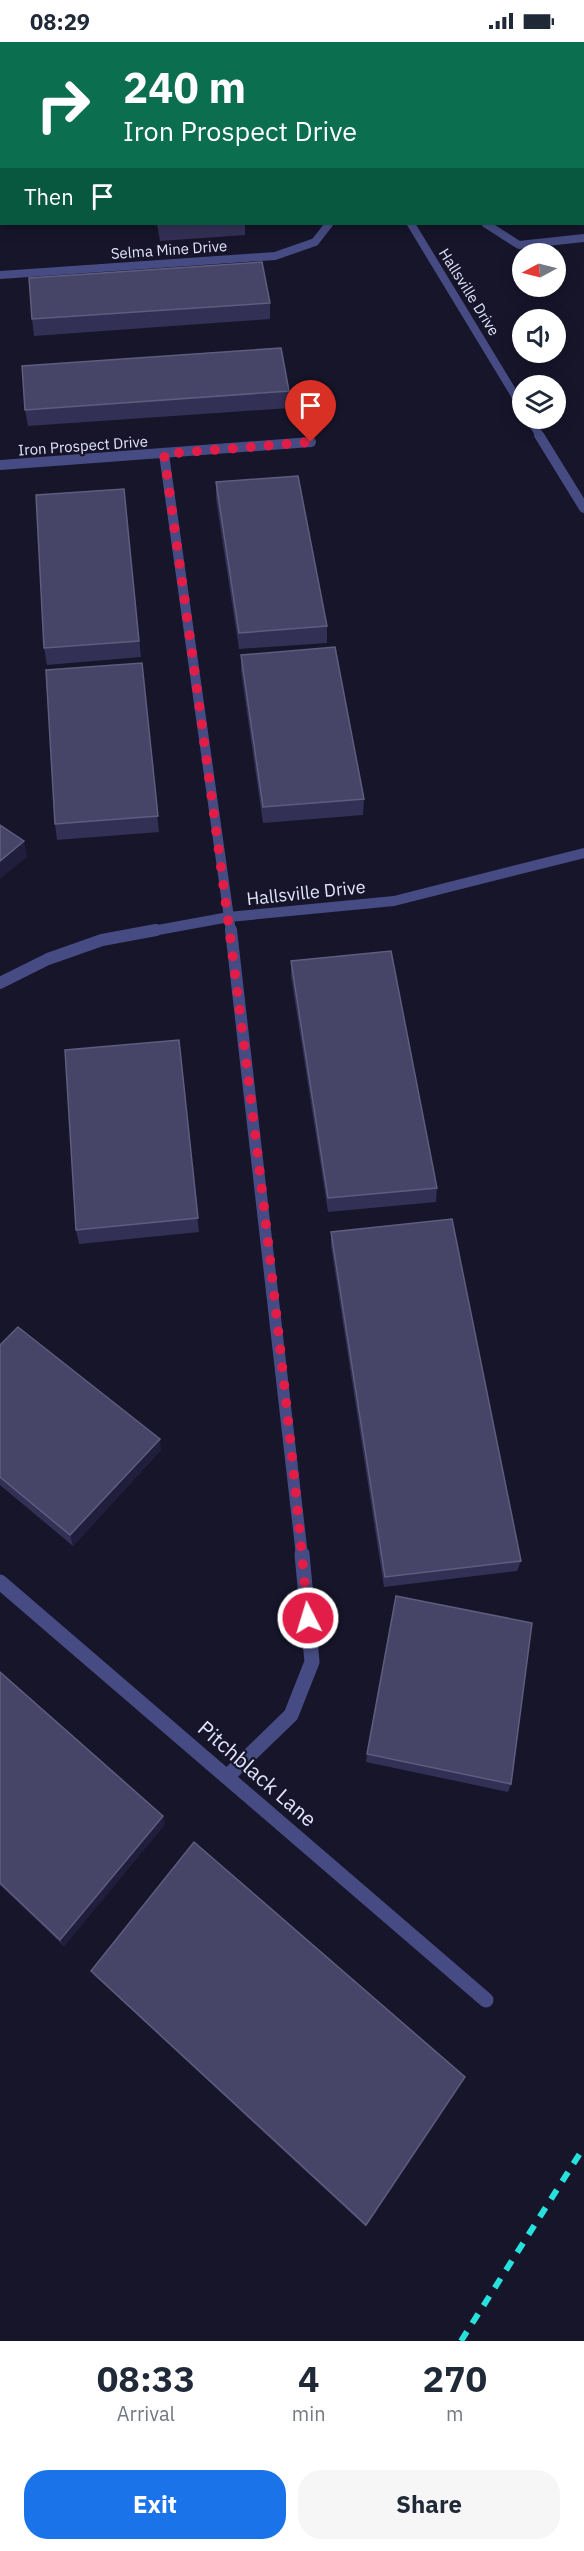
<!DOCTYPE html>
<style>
body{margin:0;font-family:"IBM Plex Sans",sans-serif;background:#f6f6f7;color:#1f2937;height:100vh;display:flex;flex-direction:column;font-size:22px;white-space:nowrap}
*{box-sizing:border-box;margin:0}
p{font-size:20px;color:#747a83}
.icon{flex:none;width:33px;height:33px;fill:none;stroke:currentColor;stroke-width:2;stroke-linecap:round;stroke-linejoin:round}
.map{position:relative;height:2299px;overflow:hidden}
.details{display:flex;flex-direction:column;background:#fff;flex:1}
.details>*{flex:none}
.guide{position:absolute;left:0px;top:0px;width:585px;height:183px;box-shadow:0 3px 15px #0003;background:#0b6e4f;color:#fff;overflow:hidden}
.needle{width:39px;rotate:263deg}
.fabs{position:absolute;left:512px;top:201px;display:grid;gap:12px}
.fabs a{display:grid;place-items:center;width:54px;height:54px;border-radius:50%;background:#fff;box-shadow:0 3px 15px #0003;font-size:30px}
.pin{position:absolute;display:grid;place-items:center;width:51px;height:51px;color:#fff;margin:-62px -26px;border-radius:50% 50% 50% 0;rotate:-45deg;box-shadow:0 0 6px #0007}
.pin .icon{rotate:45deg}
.me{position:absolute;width:66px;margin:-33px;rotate:355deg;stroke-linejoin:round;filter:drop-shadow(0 0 4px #0008)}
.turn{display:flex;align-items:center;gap:21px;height:126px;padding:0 24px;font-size:27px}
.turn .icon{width:78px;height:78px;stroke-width:2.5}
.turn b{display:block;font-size:42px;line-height:51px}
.then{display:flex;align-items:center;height:57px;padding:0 24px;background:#0003;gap:12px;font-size:22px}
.eta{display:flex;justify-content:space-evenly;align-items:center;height:102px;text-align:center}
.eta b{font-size:36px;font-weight:800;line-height:42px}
.action{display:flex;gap:12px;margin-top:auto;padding:12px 24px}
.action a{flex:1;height:69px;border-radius:24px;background:#1a73e8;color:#fff;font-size:24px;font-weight:800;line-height:69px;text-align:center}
.action a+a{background:#f6f6f7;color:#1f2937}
.status{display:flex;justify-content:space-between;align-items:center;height:42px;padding:0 30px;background:#fff;direction:ltr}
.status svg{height:16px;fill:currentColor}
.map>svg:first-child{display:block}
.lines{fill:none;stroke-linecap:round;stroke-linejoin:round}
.lane{stroke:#464c83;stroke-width:8}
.street-far3{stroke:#464c83;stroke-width:8}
.street-far2{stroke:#464c83;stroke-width:10}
.street-far1{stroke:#464c83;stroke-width:12}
.street{stroke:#464c83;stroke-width:15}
.rail{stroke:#27e2dc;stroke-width:6;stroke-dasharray:11 10;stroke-linecap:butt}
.wall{fill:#333055}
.shaded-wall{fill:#201d3d}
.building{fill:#464467;stroke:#5e5d7e;stroke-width:1.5}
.route{stroke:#e11d48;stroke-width:10;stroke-dasharray:0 18}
.labels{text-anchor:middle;stroke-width:4.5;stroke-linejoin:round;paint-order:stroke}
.far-street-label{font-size:15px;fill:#e2e3fb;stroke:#16152a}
.street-label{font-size:18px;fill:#e2e3fb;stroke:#16152a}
.near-street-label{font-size:21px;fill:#e2e3fb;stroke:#16152a}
</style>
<div class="status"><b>08:29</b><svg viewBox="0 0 49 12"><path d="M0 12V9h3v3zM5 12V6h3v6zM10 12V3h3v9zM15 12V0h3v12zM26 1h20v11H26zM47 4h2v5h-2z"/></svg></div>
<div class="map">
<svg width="584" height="2299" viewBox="0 0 584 2299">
<rect width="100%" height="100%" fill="#16152a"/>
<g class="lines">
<!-- lane -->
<path class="lane" d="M486 182 519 203 584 196"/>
<!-- street-far3 -->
<path class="street-far3" d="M411 182 522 365
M0 233 275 214 315 200 329 182
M529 376 540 394"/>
<!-- street-far2 -->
<path class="street-far2" d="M539 393 584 466
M164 412 231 890
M0 423 311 400
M147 890 229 875 394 859 584 811"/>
<!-- street-far1 -->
<path class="street-far1" d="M231 888 302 1514
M0 941 48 917 102 898 156 888"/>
<!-- street -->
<path class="street" d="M0 1540 486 1958
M228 1734 291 1673 312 1620 302 1512"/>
<!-- rail -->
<path class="rail" d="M461 2299 584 2105"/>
</g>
<!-- wall -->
<path class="wall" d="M157 182H245V193L160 199Z
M270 261V277L34 294 32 277Z
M289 349V366L28 384 25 368Z
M216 440 327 584V601L239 607 216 457Z
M124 447 141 615 47 623 44 606Z
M241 613 364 757 363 773 263 781 241 629Z
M142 621 159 790 57 798 55 782Z
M291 919 437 1146 436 1160 328 1170 291 934Z
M179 998 199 1190 79 1202 76 1188Z
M331 1190 521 1519 517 1529 384 1545 331 1204Z
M0 1303 161 1408 73 1504 0 1443Z
M0 1630 165 1782 64 1904 0 1843Z
M367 1712 511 1742 508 1750 366 1720Z
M91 1929 465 2035 365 2184 95 1934Z"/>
<!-- shaded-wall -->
<path class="shaded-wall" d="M24 799 27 815 0 837V819Z
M160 1397 161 1408 73 1504 70 1493Z
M163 1774 165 1782 64 1904 60 1898Z"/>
<!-- building -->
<path class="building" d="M262 220 270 261 32 277 29 236Z
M281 306 289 349 25 368 22 324Z
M298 434 327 584 239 591 216 440Z
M124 447 139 599 44 606 36 453Z
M335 605 364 757 263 765 241 613Z
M142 621 158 774 55 782 46 628Z
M0 783 24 799 0 819Z
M391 909 437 1146 328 1156 291 919Z
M179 998 198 1176 76 1188 65 1008Z
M452 1177 521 1519 385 1535 331 1190Z
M18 1285 160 1397 70 1493 0 1435V1303Z
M396 1554 532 1581 511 1742 367 1712Z
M0 1630 163 1774 60 1898 0 1841Z
M194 1800 465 2035 366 2183 91 1929Z"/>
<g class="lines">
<!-- route -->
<path class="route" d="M308 1576C271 1186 219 799 164 412L311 400"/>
</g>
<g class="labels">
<!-- far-street labels -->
<g class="far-street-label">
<text transform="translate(169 208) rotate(-4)" y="5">Selma Mine Drive</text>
<text transform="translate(469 250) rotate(58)" y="5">Hallsville Drive</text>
<text transform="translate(83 404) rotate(-4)" y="5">Iron Prospect Drive</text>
</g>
<!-- street labels -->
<g class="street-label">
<text transform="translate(306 851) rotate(-6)" y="6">Hallsville Drive</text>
</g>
<!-- near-street labels -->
<g class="near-street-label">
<text transform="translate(257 1732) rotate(41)" y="7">Pitchblack Lane</text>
</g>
</g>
</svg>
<div class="fabs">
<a><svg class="needle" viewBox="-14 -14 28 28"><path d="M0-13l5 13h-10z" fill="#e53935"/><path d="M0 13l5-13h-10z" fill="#747a83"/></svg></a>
<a><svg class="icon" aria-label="sound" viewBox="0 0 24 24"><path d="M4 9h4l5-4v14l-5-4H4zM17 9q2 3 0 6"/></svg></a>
<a><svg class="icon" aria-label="layers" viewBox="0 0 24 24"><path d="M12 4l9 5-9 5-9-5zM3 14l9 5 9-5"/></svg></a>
</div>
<div class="pin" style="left:311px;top:400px;background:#d93025"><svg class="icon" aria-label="arrive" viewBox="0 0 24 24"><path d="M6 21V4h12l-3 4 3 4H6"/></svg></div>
<svg class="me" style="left:308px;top:1576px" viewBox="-20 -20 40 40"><circle r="17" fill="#e11d48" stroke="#fff" stroke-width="3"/><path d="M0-11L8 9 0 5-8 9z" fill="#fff"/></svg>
<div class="guide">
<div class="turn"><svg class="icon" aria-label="right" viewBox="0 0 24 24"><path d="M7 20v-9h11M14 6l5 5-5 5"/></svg><div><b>240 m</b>Iron Prospect Drive</div></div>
<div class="then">Then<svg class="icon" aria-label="arrive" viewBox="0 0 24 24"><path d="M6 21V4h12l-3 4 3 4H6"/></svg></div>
</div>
</div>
<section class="details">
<div class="eta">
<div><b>08:33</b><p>Arrival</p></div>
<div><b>4</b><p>min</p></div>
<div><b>270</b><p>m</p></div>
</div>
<div class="action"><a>Exit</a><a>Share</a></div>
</section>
